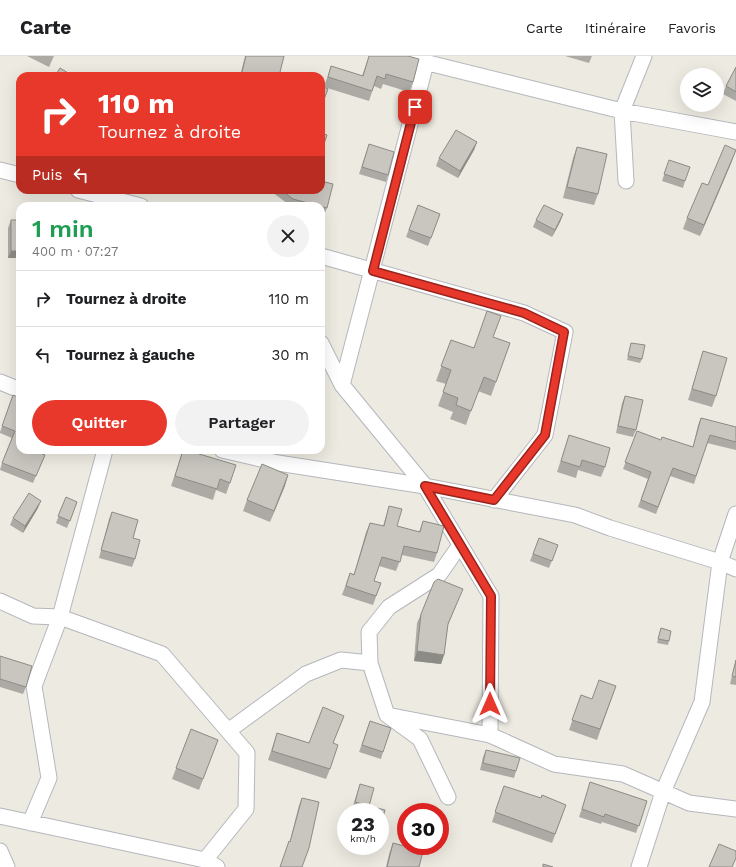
<!DOCTYPE html>
<html lang="fr">
<meta charset="utf-8">
<style>
body{margin:0;font-family:"Work Sans",sans-serif;background:#f2f2f2;color:#202124;height:100vh;display:flex;flex-direction:column;font-size:15px;white-space:nowrap}
*{box-sizing:border-box;margin:0}
p{font-size:13px;color:#757577}
.icon{flex:none;width:22px;height:22px;fill:none;stroke:currentColor;stroke-width:2;stroke-linecap:round;stroke-linejoin:round}
.map{position:relative;flex:1;overflow:hidden}
.sheet{position:absolute;left:16px;top:146px;width:309px;height:252px;display:flex;flex-direction:column;background:#fff;border-radius:12px;box-shadow:0 4px 16px #0002}
.sheet>*{flex:none}
.hud{position:absolute;left:16px;top:16px;width:309px;height:122px;border-radius:12px;box-shadow:0 4px 16px #0002;background:#e8372b;color:#fff;overflow:hidden}
.fabs{position:absolute;left:680px;top:12px;display:grid;gap:8px}
.fabs a{display:grid;place-items:center;width:44px;height:44px;border-radius:50%;background:#fff;box-shadow:0 4px 16px #0002;font-size:20px}
.speed{position:absolute;left:337px;top:747px;display:flex;gap:8px;font-size:20px;font-weight:700;text-align:center}
.speed>*{display:grid;place-content:center;width:52px;height:52px;border-radius:50%;background:#fff;box-shadow:0 4px 16px #0002;line-height:1}
.speed small{font-size:10px;font-weight:400}
.speed .limit{border:6px solid #d22;background:#fff;color:#111}
.pin{position:absolute;display:grid;place-items:center;width:34px;height:34px;color:#fff;margin:-17px;border-radius:8px;box-shadow:0 2px 6px #0006}
.me{position:absolute;width:44px;margin:-22px;rotate:0deg;stroke-linejoin:round;filter:drop-shadow(0 0 3px #0008)}
.turn{display:flex;align-items:center;gap:14px;height:84px;padding:0 16px;font-size:18px}
.turn .icon{width:52px;height:52px;stroke-width:2.5}
.turn b{display:block;font-size:28px;line-height:34px}
.then{display:flex;align-items:center;height:38px;padding:0 16px;background:#0003;gap:8px;font-size:15px}
.round{display:grid;place-items:center;flex:none;width:42px;height:42px;border-radius:21px;background:#f2f2f2}
.overview{display:flex;align-items:center;justify-content:space-between;height:68px;padding:0 16px}
h1{font-size:24px;font-weight:600;line-height:30px;color:#1e9e55}
.button{display:flex;gap:8px;margin-top:auto;padding:8px 16px}
.button a{flex:1;height:46px;border-radius:24px;background:#e8372b;color:#fff;font-size:16px;font-weight:600;line-height:46px;text-align:center}
.button a+a{background:#f2f2f2;color:#202124}
ul{padding:0;list-style:none}
li{display:flex;align-items:center;gap:12px;height:56px;padding:0 16px;border-top:1px solid #e0e0e0}
li div{flex:1}
li b{display:block;font-size:15px}
li em{font-style:normal}
header{display:flex;align-items:center;gap:24px;box-sizing:border-box;height:56px;padding:0 20px;background:#fff;border-bottom:1px solid #e0e0e0}
header strong{font-size:19px}
nav{display:flex;gap:22px;margin-inline-start:auto;font-size:14px}
.map>svg:first-child{display:block}
.lines{fill:none;stroke-linecap:round;stroke-linejoin:round}
.minor-casing{stroke:#b4b7bc;stroke-width:17}
.minor{stroke:#fff;stroke-width:15}
.wall{fill:#adaaa5}
.shaded-wall{fill:#8d8b86}
.building{fill:#c9c6c0;stroke:#8d8b86}
.route-casing{stroke:#97241c;stroke-width:10}
.route{stroke:#e8372b;stroke-width:7}
</style>
<header>
<strong>Carte</strong>
<nav><a>Carte</a><a>Itinéraire</a><a>Favoris</a></nav>
</header>
<div class="map">
<svg width="736" height="811" viewBox="0 0 736 811">
<rect width="100%" height="100%" fill="#edeae1"/>
<g class="lines">
<!-- minor casing -->
<g class="minor-casing">
<path id="minor" d="M400 0 622 55 736 76
M0 114 20 119
M626 125 622 55 644 0
M78 134 141 150
M321 200 524 257 565 276 545 379 494 444
M321 287 342 329 425 430 491 540 490 679
M0 326 20 334
M342 329 426 7
M222 394 278 407 425 430 575 459 610 472 720 506 736 513
M0 545 33 560 60 561 162 598 247 697 246 753 205 804
M387 659 490 679 554 708 623 718 689 747 736 753
M228 675 306 618 341 604 370 607
M448 741 420 683 387 659 370 607 369 576 389 551 439 519 460 489
M0 760 205 804 217 811
M30 767 49 722 34 630 60 561 105 394
M0 795 7 811
M639 811 663 736 702 646 720 506 736 458"/>
</g>
<!-- minor -->
<use href="#minor" class="minor"/>
</g>
<!-- wall -->
<path class="wall" d="M27 0H54L49 11Z
M245 0H284L279 20H240Z
M369 0H408L413 26 409 36 383 28 381 33 374 30 369 45 324 31 331 10 362 20Z
M565 0H592L589 7Z
M736 11V45L723 38 726 30Z
M477 86 474 94 458 122 436 110 439 102Z
M369 88 388 119 386 126 359 118Z
M577 91 598 138 594 149 563 142 573 102Z
M669 104 685 125 683 132 662 125Z
M732 105 700 180 683 173 687 162 708 129Z
M269 134H321L327 152 324 159 321 158V150H291Z
M418 149 440 158 428 190 406 181Z
M563 158 560 166 552 181 533 171 536 164Z
M11 164 20 202H8V172Z
M493 281 510 287 491 340 478 335 466 369 450 363 453 356 438 350 446 328 436 325 451 284 474 292Z
M631 287 642 303 640 307 627 304Z
M703 295 716 340 712 351 688 344 700 306Z
M13 339 38 396 45 399 33 427 0 414 2 407 12 382 0 377V376Z
M625 340 636 374 633 381 616 377 622 347Z
M701 362 736 371V394L707 387 694 428 670 420 656 458 638 451 648 423 623 413 637 375 661 384 693 391 698 369Z
M569 379 605 411 601 421 578 414 576 422 557 416Z
M183 394H197L196 397 230 427 226 438 216 434 213 444 171 430Z
M288 419 270 466 243 455 247 444Z
M66 441 77 446 67 472 56 467Z
M389 450 397 470 419 476 423 465 437 497 434 506 402 499 396 515 379 510 374 525 381 527 373 549 342 539 350 517 354 518 366 476 370 467 383 470Z
M38 452 23 477 10 469 13 462Z
M112 456 133 482 135 503 132 511 99 502 109 463Z
M539 482 558 489 549 512 530 505Z
M459 542 448 569 444 599 441 608 414 605 417 567 421 558Z
M661 572 669 585 668 589 657 587Z
M0 600 26 631 23 638 0 631Z
M736 603V629L730 628Z
M616 630 597 684 569 674 581 639 592 643Z
M344 660 333 687 330 713 326 723 268 704 277 677 309 687Z
M370 665 383 696 381 703 359 696Z
M191 673 218 684 199 734 172 723Z
M486 694 516 715 514 722 480 714 483 701Z
M360 728 369 750 380 756H362L352 753Z
M504 730 563 758 552 787 492 766Z
M588 734 647 745 636 777 602 766 601 768 579 761Z
M302 742V811L290 785 299 749Z
M393 787 419 811H386L389 798Z
M357 790H375L373 795 357 791Z"/>
<!-- shaded-wall -->
<path class="shaded-wall" d="M477 86 474 94 458 122 460 115Z
M736 94 732 105 700 180 704 169Z
M563 158 560 166 552 181 555 174Z
M11 195H20V202H8Z
M288 419 285 430 270 466 274 455Z
M41 445 38 452 23 477 25 470Z
M417 595 444 599 441 608 414 605Z"/>
<!-- building -->
<path class="building" d="M246 0H284L279 20H241Z
M369 0H408L419 3 413 26 386 18 385 23 377 20 372 35 328 21 331 10 363 20Z
M736 11V36L726 30Z
M60 12 73 20H55Z
M321 30 328 33 321 51Z
M456 74 477 86 460 115 439 102Z
M321 77 327 79 321 97Z
M369 88 394 96 388 119 362 111Z
M725 89 736 94 704 169 687 162 702 127 708 129Z
M577 91 607 98 598 138 567 131Z
M669 104 690 111 685 125 664 118Z
M321 125 333 128 327 152 293 143 281 134H321Z
M418 149 440 158 431 182 409 174Z
M544 149 563 158 555 174 536 164Z
M11 164H20V195H11Z
M487 255 501 260 493 281 510 287 496 326 484 321 471 355 456 349 458 342 443 336 451 314 441 310 451 284 474 292Z
M631 287 645 289 642 303 628 300Z
M703 295 727 302 716 340 692 333Z
M13 339 20 342V394H39L38 396 45 399 36 420 2 407 15 375 2 370Z
M625 340 643 344 636 374 618 370Z
M701 362 736 371V386L710 379 696 420 673 412 658 451 641 444 651 416 625 406 637 375 661 384 662 381 693 391Z
M569 379 610 392 605 411 582 404 580 411 561 405Z
M183 394H197L196 397 236 409 230 427 220 423 217 433 175 420Z
M262 408 288 419 274 455 247 444Z
M29 437 41 445 25 470 13 462Z
M66 441 77 446 70 465 58 460Z
M389 450 402 453 397 470 420 476 423 465 444 470 437 497 404 490 400 506 382 501 374 525 381 527 376 540 346 530 350 517 354 519 370 467 384 470Z
M112 456 138 464 133 482 140 484 135 503 101 494Z
M539 482 558 489 552 505 533 498Z
M438 523 463 533 448 568 444 599 417 595 421 558 434 526Z
M661 572 671 575 669 585 658 583Z
M0 600 32 610 26 631 0 623Z
M736 604V621L732 620Z
M599 624 616 630 600 673 572 664 581 639 592 643Z
M323 651 344 660 333 687 338 689 330 713 272 695 277 677 309 687Z
M370 665 391 672 383 696 362 689Z
M191 673 218 684 203 723 176 712Z
M486 694 520 702 516 715 483 707Z
M590 726 647 745 639 770 605 758 604 761 582 753Z
M360 728 374 732 369 750 355 746Z
M504 730 541 742 542 739 566 749 555 778 495 756Z
M302 742 319 746 309 792 302 811H280L289 785 290 786Z
M369 750 385 754 380 772V756H367Z
M393 787 423 795 419 811H387Z
M719 788 736 795V802L732 811H709Z
M543 808 553 811H543Z"/>
<g class="lines">
<!-- route casing -->
<g class="route-casing">
<path id="route" d="M415 51 373 215 524 257 564 276 545 379 494 444 425 430 491 540 490 648"/>
</g>
<!-- route -->
<use href="#route" class="route"/>
</g>
</svg>
<div class="fabs">
<a><svg class="icon" aria-label="layers" viewBox="0 0 24 24"><path d="M12 4l9 5-9 5-9-5zM3 14l9 5 9-5"/></svg></a>
</div>
<div class="speed"><div>23<small>km/h</small></div><div class="limit">30</div></div>
<div class="pin" style="left:415px;top:51px;background:#d93025"><svg class="icon" aria-label="arrive" viewBox="0 0 24 24"><path d="M6 21V4h12l-3 4 3 4H6"/></svg></div>
<svg class="me" style="left:490px;top:648px" viewBox="-20 -20 40 40"><path d="M0-17L14 15 0 8-14 15z" fill="#e8372b" stroke="#fff" stroke-width="4"/></svg>
<div class="hud">
<div class="turn"><svg class="icon" aria-label="right" viewBox="0 0 24 24"><path d="M7 20v-9h11M14 6l5 5-5 5"/></svg><div><b>110 m</b>Tournez à droite</div></div>
<div class="then">Puis<svg class="icon" aria-label="left" viewBox="0 0 24 24"><path d="M17 20v-9H6M10 6l-5 5 5 5"/></svg></div>
</div>
<section class="sheet">
<div class="overview"><div><h1>1 min</h1><p>400 m · 07:27</p></div><a class="round"><svg class="icon" aria-label="close" viewBox="0 0 24 24"><path d="M6 6l12 12M18 6L6 18"/></svg></a></div>
<ul>
<li><svg class="icon" aria-label="right" viewBox="0 0 24 24"><path d="M7 20v-9h11M14 6l5 5-5 5"/></svg><div><b>Tournez à droite</b></div><em>110 m</em></li>
<li><svg class="icon" aria-label="left" viewBox="0 0 24 24"><path d="M17 20v-9H6M10 6l-5 5 5 5"/></svg><div><b>Tournez à gauche</b></div><em>30 m</em></li>
</ul>
<div class="button"><a>Quitter</a><a>Partager</a></div>
</section>
</div>
